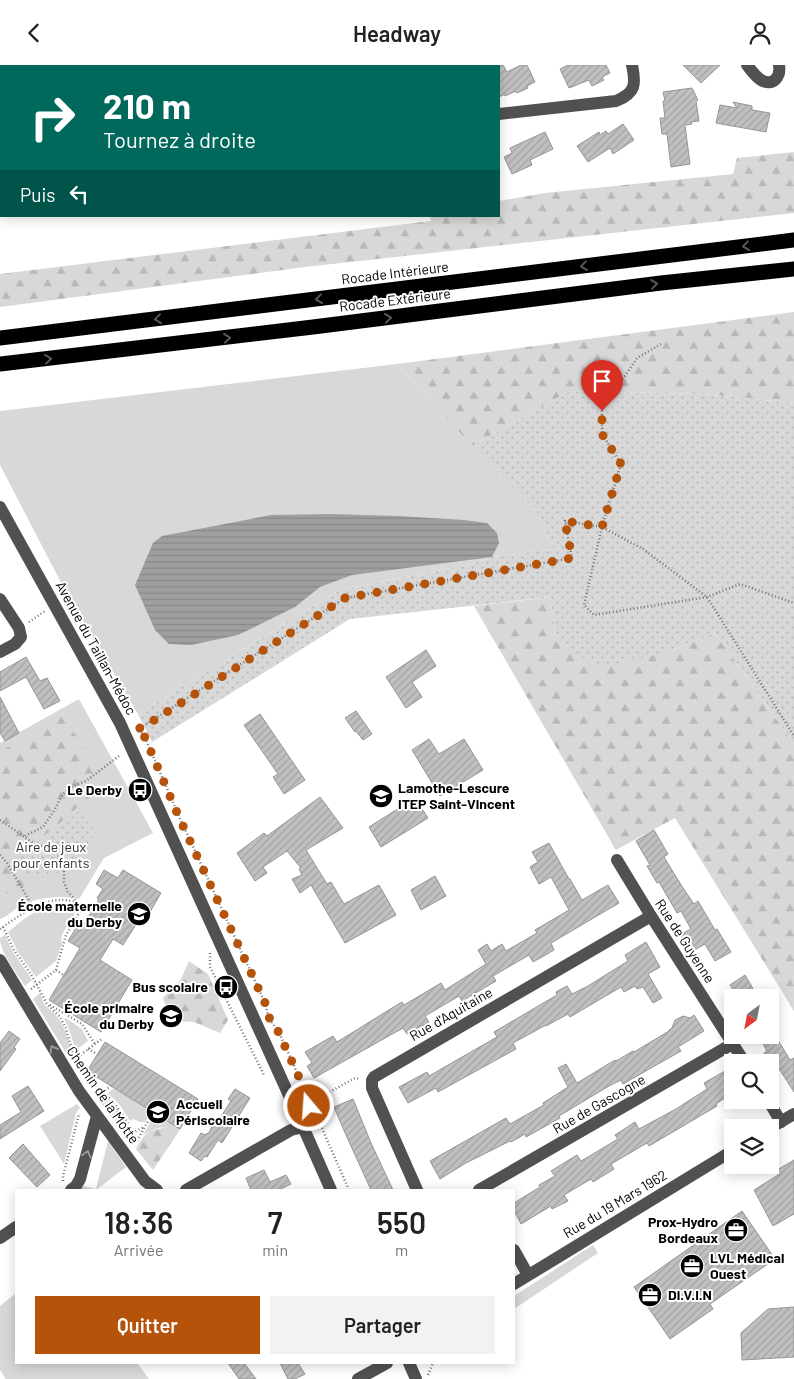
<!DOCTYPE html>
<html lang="fr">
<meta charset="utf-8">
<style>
body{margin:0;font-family:Barlow,sans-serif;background:#f2f2f2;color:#222;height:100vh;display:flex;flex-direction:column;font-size:19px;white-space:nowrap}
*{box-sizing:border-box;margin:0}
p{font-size:16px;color:#767676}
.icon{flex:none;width:28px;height:28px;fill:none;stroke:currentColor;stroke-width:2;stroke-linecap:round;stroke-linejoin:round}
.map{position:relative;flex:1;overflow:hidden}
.sheet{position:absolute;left:15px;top:1124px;width:500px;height:175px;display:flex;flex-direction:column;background:#fff;border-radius:0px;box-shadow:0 2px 12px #0003}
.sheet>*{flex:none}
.hud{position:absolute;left:0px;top:0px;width:500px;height:152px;box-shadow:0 2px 12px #0003;background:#00695c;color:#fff;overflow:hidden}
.needle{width:32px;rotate:212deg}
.tools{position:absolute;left:724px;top:924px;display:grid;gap:10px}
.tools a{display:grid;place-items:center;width:55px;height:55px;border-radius:0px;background:#fff;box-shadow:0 2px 12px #0003;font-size:25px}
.pin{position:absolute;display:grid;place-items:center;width:42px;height:42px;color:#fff;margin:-51px -21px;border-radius:50% 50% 50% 0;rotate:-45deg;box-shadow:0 0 5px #0007}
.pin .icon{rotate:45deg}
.me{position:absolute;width:55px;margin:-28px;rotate:342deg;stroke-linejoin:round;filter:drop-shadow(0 0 4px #0008)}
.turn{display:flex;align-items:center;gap:18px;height:105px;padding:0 20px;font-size:22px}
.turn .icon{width:65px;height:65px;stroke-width:2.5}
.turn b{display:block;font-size:35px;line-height:42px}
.then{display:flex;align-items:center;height:48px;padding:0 20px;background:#0003;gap:10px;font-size:19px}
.eta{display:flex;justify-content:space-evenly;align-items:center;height:85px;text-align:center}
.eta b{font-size:30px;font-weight:600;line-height:35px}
.action{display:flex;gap:10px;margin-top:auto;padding:10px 20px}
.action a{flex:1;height:58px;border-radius:0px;background:#b45309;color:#fff;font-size:20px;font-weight:600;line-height:58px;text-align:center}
.action a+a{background:#f2f2f2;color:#222}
header{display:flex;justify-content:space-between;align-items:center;height:65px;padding:0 20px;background:#fff;font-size:22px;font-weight:600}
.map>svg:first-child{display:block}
.green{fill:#d8d8d8}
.forest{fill:url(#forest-firs)}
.park{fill:url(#park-dots)}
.water{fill:url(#water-rules)}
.building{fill:url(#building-hatch);stroke:#959595}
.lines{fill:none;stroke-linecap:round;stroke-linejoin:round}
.path{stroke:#737373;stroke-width:2.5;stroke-dasharray:1 2.5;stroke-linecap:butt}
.minor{stroke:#515151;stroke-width:12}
.highway{stroke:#000;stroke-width:15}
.oneway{stroke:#595959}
.oneway2{stroke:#979797}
.route{stroke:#b45309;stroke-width:9;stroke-dasharray:0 16.2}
.labels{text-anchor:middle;stroke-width:4;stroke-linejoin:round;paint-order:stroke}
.street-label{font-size:14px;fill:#000;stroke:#fff}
.poi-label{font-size:14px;font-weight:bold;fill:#000;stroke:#fff;text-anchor:end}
.park-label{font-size:14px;fill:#2f2f2f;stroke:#fff}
</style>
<header><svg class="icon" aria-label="back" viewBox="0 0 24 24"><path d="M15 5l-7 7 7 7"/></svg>Headway<svg class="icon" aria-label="person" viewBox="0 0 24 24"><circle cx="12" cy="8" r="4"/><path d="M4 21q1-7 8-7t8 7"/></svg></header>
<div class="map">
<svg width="794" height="1314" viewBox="0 0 794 1314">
<defs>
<pattern id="forest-firs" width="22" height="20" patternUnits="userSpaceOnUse" patternTransform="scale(1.25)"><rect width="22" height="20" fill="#d8d8d8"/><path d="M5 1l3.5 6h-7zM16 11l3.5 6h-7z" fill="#b8b8b8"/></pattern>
<pattern id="park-dots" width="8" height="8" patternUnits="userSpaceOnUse" patternTransform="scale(1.25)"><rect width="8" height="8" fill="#d8d8d8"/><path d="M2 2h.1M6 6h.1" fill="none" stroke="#b8b8b8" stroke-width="1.8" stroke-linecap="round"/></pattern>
<pattern id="water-rules" width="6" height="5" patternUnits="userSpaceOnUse" patternTransform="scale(1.25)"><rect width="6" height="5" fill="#9f9f9f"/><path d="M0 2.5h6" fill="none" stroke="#878787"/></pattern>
<pattern id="building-hatch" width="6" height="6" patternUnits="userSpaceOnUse" patternTransform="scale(1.25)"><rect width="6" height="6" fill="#c0c0c0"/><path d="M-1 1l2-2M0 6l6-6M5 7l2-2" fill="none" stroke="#a3a3a3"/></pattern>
</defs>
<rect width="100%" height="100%" fill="#fff"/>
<!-- green -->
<path class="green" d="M397 299 472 381 537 447 553 484 492 492 471 499 340 525 138 649 69 533 0 400V346Z
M79 634 153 768 104 793 79 834C57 830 37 832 17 843 11 847 7 852 0 854V678Z
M70 839 79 842 64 866 61 873 62 879 56 896 36 912 18 887 8 867C30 849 40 840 70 839Z
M5 870 13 887 32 915 25 921C17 908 0 888 0 873Z
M40 928 44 939 53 947 61 957 66 967 72 988 68 991 33 934Z
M66 953 82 964 88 976 76 985 68 962 64 954Z
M114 1023 152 1047 145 1057H140L133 1054 130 1056 119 1039 108 1028Z
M106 1030 117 1042 127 1059 121 1064 99 1036Z
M77 1039 80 1043 76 1048 64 1099 40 1061Z
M155 1049 180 1064 179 1066C163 1060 158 1062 143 1070Z
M108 1076 126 1102 96 1125H78L84 1121 96 1124Z
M593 1180 598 1188 514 1244V1231Z
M16 1228V1298H137L149 1314H6L0 1305V1241Z"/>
<!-- forest -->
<path class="forest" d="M794 87V148L305 202 0 242V209L431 156 430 151H499V136L545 128 733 109 737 93Z
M794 247V338L703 329 570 326 472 381 397 299Z
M550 532 556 570 664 588 715 568 794 679V946L675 753 616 785 474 541Z
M60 650 89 687 98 726 79 741 51 766 17 786 14 802 26 816 36 822 17 837 0 823V686L28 672Z
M189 896 208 909 228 955 220 968 194 957 171 956 163 933 180 916Z
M167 1062 179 1066 153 1105 136 1084C145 1067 148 1066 167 1062Z"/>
<!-- park -->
<path class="park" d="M570 326 703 329 794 338V679L715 568 664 588 595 603 556 570 550 532 350 554 152 677 138 649 340 525 471 499 492 492 553 484 537 447 472 381Z
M79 746 96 767 79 793 58 808 38 813 24 809 17 796 20 786 54 768Z"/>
<!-- water -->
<path class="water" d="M331 449 398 451 464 455 487 458 497 468 499 478 492 492 352 510 320 522 295 542 238 570 191 580 169 579 155 565 135 520 153 478 162 471 271 450Z"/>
<!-- building -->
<path class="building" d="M499 0H503L507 7 521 0H527L535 17 527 21 528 23 517 28 516 26 505 31V29L499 32Z
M568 0H606L610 8 602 12 604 15 592 21 589 15 569 23 560 4Z
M683 0H720L701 18Z
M692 23 698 35 696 36 699 56 691 57 692 59 685 60 690 99 671 102 667 69H662L660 53H665L663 36H665L663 27Z
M733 37 752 41V45L770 48 766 67 716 58 720 40 737 43Z
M623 59 634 75 613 89 610 83 588 97 577 81 599 67 600 70 606 66 608 69Z
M545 67 553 84 530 95 532 100 512 109 504 92 512 88 510 83Z
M426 585 436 601 412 617 422 632 406 643 386 612Z
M26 592 40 616 47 613 60 636 44 644 26 612 0 626V607Z
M0 632 19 668 5 676 0 668Z
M356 646 372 669 363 675 356 666 355 667 345 653Z
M260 649 305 715 284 729 273 712 278 709 244 660Z
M429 674 439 689 464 674 483 705 440 731 412 685Z
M320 732 343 763 306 785 327 819 331 817 344 839 379 820 396 850 345 878 311 820 300 828 292 814 302 810 299 804 301 803 287 786 263 802 267 808 255 816 237 788 264 768 267 771Z
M415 733 428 753 381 782 369 762Z
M654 765 668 789 664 792 683 823 694 839 698 836 715 865 717 864 731 887 715 896 705 879 691 887 680 870 691 864 681 846 677 848 659 817 657 818 647 801 650 800 636 776Z
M549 778 569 814H570L582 835 608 820 619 838 551 878 554 885 549 888 533 897 529 890 493 911 496 916 462 936 459 931 425 951 429 957 407 969 403 963 314 1013 307 1001 312 998 305 987 333 971 337 977 392 943 402 937 404 940 441 918 445 925 486 899 478 885 487 879 491 886 502 879 506 886 537 868 535 865 569 845 551 812 539 819 530 802 538 797 532 787Z
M104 805 118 813 123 805 161 828 150 847 146 844 123 880 113 874 100 895 132 915 101 967 49 935 80 883 68 876 76 863 80 866 99 834 97 833 103 824 96 819Z
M435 811 446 831 421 845 411 825Z
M646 877 660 902 648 909 662 933 653 938 643 922 637 924 635 921 624 927 621 922 570 952 568 949 546 961V960L513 978 516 984 438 1027 436 1023 408 1038 399 1022 427 1007 429 1011 497 972 494 967 557 930 556 927 567 921 572 929 588 921 628 896 625 890Z
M745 910 755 927 758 932H738L730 920Z
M694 950 704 966 678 982 681 986 623 1019 621 1015 609 1021 559 1051 560 1053 526 1072 525 1069 511 1077 510 1076 466 1098 440 1114 430 1096 506 1053 510 1059 544 1040 543 1038 568 1022 558 1003 566 999 577 1018 615 995 616 996 633 986 634 987 669 966V965L672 963 675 955 683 951 690 953Z
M9 966 20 974 14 982 16 984 0 1006V978Z
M758 970H775L790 995 794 993V1027L778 1002 774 1005 764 988 767 986Z
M105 977 198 1034 180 1064 87 1006Z
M725 1006 732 1018V1028L716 1039 717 1041 649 1081 647 1078 611 1099 614 1104 593 1117 591 1114 564 1130 568 1136 552 1144 551 1141 521 1159 514 1145V1138L540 1122 539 1120 555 1111 551 1106 577 1090 581 1096 588 1092 618 1074 615 1070 635 1057 639 1064 676 1044 707 1024 704 1018Z
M28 1021 44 1046 0 1074V1060L21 1047 12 1031Z
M235 1024 250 1033 222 1078 218 1075 207 1092 205 1091 201 1096 189 1088 201 1068 205 1070 207 1068 208 1069 214 1058 216 1059 231 1036 228 1034Z
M353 1034 371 1078 393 1125H371L346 1070 334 1042Z
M23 1079 50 1110 37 1122 9 1093Z
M794 1095V1149L773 1161 754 1125 778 1110 777 1105Z
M264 1105 270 1117 286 1110 291 1119 279 1125H251L246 1113Z
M742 1146 775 1194 710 1239 713 1244 670 1274 634 1222Z
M794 1242V1292L742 1295 741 1268 768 1244Z
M228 1298H244L256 1314H239Z
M280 1298H298L305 1309 295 1314H288Z"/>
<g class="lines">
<!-- path -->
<path class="path" d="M2 0 3 1
M78 0 81 1
M55 1 62 0
M661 279 637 293 602 345V369L621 399 602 462 584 540 594 550 707 532 740 519 794 538
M29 557 45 546
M137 665 345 533 572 493 565 456 602 462 643 484 707 532 794 671
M138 666 143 668 178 749 266 940C266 947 271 959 277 963L308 1032 309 1041 314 1045 349 1125
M0 755 36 780 53 783 64 799V817L68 827 77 837
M25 771 43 762 54 746 62 730 73 721 86 716 119 691
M0 790 7 798 33 842
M3 862 14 885 32 911 47 939 60 952 66 963 74 992
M0 864C23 848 49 827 78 838 83 840 88 843 93 845
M210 888V902L264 1010
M56 905 66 870 83 841
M31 924 56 905 65 911
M50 940 82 959 95 979
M88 984 97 989
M75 994 103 973
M86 1011C112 1033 122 1045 137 1076
M96 1031 111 1021
M308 1039 355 1013 360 1014
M126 1071 144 1062
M137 1076 153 1047
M63 1116V1111L79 1049
M428 1310 433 1298"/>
<!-- minor -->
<path class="minor" d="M278 0 279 1
M360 0V1
M401 0V1
M747 0C751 5 755 11 761 15 773 22 781 12 779 0
M379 1 381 0
M499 49 616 36C636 28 636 19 632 0
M0 117H1
M0 442 120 658 292 1037 331 1125
M0 534 19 563 21 572 15 579 0 587
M617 795 651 851 745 998
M0 895 79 1026 145 1116 157 1125
M768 1035 781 1057
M770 1063 794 1049
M71 1125 76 1121 80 1114 97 1051
M186 1125 291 1065 303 1062
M417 1125 372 1023V1015L374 1012 651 851
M479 1125 734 978
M0 1173 16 1162
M514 1185 528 1210
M514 1219 732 1086
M409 1298 416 1314
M358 1314 387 1298"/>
<!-- highway -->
<path class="highway" d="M0 273 794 175
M0 299 313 262 661 218 794 204"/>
</g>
<!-- one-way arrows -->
<defs><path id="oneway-chevron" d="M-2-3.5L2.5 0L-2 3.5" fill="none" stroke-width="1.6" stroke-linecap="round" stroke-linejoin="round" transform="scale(1.25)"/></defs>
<g class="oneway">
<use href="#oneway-chevron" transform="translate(746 181) rotate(173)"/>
<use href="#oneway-chevron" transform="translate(584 201) rotate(173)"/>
<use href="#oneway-chevron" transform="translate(654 219) rotate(-7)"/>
<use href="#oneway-chevron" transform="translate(319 234) rotate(173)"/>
<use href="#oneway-chevron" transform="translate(388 253) rotate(-7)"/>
<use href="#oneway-chevron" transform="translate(158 254) rotate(173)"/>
<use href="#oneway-chevron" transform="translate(227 273) rotate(-7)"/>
<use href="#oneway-chevron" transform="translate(48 294) rotate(-6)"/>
</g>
<g class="oneway2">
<use href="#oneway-chevron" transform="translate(53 984) rotate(-120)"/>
<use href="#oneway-chevron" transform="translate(87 1089) rotate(-75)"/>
</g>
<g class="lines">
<!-- route -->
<path class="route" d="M309 1041 308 1032 277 964C271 959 266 947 266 940L178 750 143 668 136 665 148 659 345 533 572 493 565 456 602 462 621 399 602 369V346"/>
</g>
<!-- icons -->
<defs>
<g id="bus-disc" transform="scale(1.25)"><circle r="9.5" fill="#000" stroke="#fff"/><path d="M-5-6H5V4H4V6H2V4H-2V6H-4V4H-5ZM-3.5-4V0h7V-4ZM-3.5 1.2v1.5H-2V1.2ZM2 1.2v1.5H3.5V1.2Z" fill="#fff"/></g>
<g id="school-disc" transform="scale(1.25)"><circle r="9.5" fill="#000" stroke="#fff"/><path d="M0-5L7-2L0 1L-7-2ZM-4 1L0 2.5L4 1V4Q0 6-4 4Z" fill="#fff"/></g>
<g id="office-disc" transform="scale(1.25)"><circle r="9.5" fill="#000" stroke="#fff"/><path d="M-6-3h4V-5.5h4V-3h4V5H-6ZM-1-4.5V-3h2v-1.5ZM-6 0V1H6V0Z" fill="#fff"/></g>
</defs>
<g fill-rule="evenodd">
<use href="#bus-disc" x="140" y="725"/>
<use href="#school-disc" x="381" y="731"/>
<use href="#school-disc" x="139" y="849"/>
<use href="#bus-disc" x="226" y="922"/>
<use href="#school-disc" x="171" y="951"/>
<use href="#school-disc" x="158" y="1047"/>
<use href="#office-disc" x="736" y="1165"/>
<use href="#office-disc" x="692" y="1201"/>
<use href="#office-disc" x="650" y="1230"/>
</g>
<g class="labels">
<!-- street labels -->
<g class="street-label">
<text transform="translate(395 208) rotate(-7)" y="5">Rocade Intérieure</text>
<text transform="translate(395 235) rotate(-7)" y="5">Rocade Extérieure</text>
<text transform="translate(96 583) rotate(61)" y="5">Avenue du Taillan-Médoc</text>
<text transform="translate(685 876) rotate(57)" y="5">Rue de Guyenne</text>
<text transform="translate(451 949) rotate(-30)" y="5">Rue d'Aquitaine</text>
<text transform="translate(103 1030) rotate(55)" y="5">Chemin de la Motte</text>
<text transform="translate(599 1039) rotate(-30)" y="5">Rue de Gascogne</text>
<text transform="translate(615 1139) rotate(-31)" y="5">Rue du 19 Mars 1962</text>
</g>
<!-- poi labels -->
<g class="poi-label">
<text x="398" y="728" text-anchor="start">Lamothe-Lescure<tspan x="398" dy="16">ITEP Saint-Vincent</tspan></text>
<text x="122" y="730">Le Derby</text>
<text x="122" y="846">École maternelle<tspan x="122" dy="16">du Derby</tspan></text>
<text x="208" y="927">Bus scolaire</text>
<text x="154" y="948">École primaire<tspan x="154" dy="16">du Derby</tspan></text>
<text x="176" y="1044" text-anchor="start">Accueil<tspan x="176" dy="16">Périscolaire</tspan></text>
<text x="718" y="1162">Prox-Hydro<tspan x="718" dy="16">Bordeaux</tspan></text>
<text x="710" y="1198" text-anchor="start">LVL Médical<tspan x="710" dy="16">Ouest</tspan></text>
<text x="668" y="1235" text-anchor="start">Di.V.I.N</text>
</g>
<!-- park labels -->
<g class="park-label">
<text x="51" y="787">Aire de jeux<tspan x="51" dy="16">pour enfants</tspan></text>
</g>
</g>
</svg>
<div class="tools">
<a><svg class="needle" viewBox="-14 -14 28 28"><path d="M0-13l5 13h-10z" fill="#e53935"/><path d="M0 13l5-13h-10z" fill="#767676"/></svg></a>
<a><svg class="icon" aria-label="search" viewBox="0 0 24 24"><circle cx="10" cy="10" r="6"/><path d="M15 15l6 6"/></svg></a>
<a><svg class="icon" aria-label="layers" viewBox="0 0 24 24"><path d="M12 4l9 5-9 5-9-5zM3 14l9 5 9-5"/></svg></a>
</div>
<div class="pin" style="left:602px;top:346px;background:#d93025"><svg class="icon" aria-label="arrive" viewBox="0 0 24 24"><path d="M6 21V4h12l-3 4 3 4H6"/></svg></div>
<svg class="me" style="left:309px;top:1041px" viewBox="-20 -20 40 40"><circle r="17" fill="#b45309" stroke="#fff" stroke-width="3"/><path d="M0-11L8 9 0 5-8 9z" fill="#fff"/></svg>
<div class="hud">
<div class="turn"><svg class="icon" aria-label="right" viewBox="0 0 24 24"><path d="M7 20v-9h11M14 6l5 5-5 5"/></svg><div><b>210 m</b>Tournez à droite</div></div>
<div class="then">Puis<svg class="icon" aria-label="left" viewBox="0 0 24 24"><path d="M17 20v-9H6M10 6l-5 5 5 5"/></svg></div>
</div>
<section class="sheet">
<div class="eta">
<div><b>18:36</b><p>Arrivée</p></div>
<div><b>7</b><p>min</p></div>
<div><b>550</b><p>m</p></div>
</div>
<div class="action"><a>Quitter</a><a>Partager</a></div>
</section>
</div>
